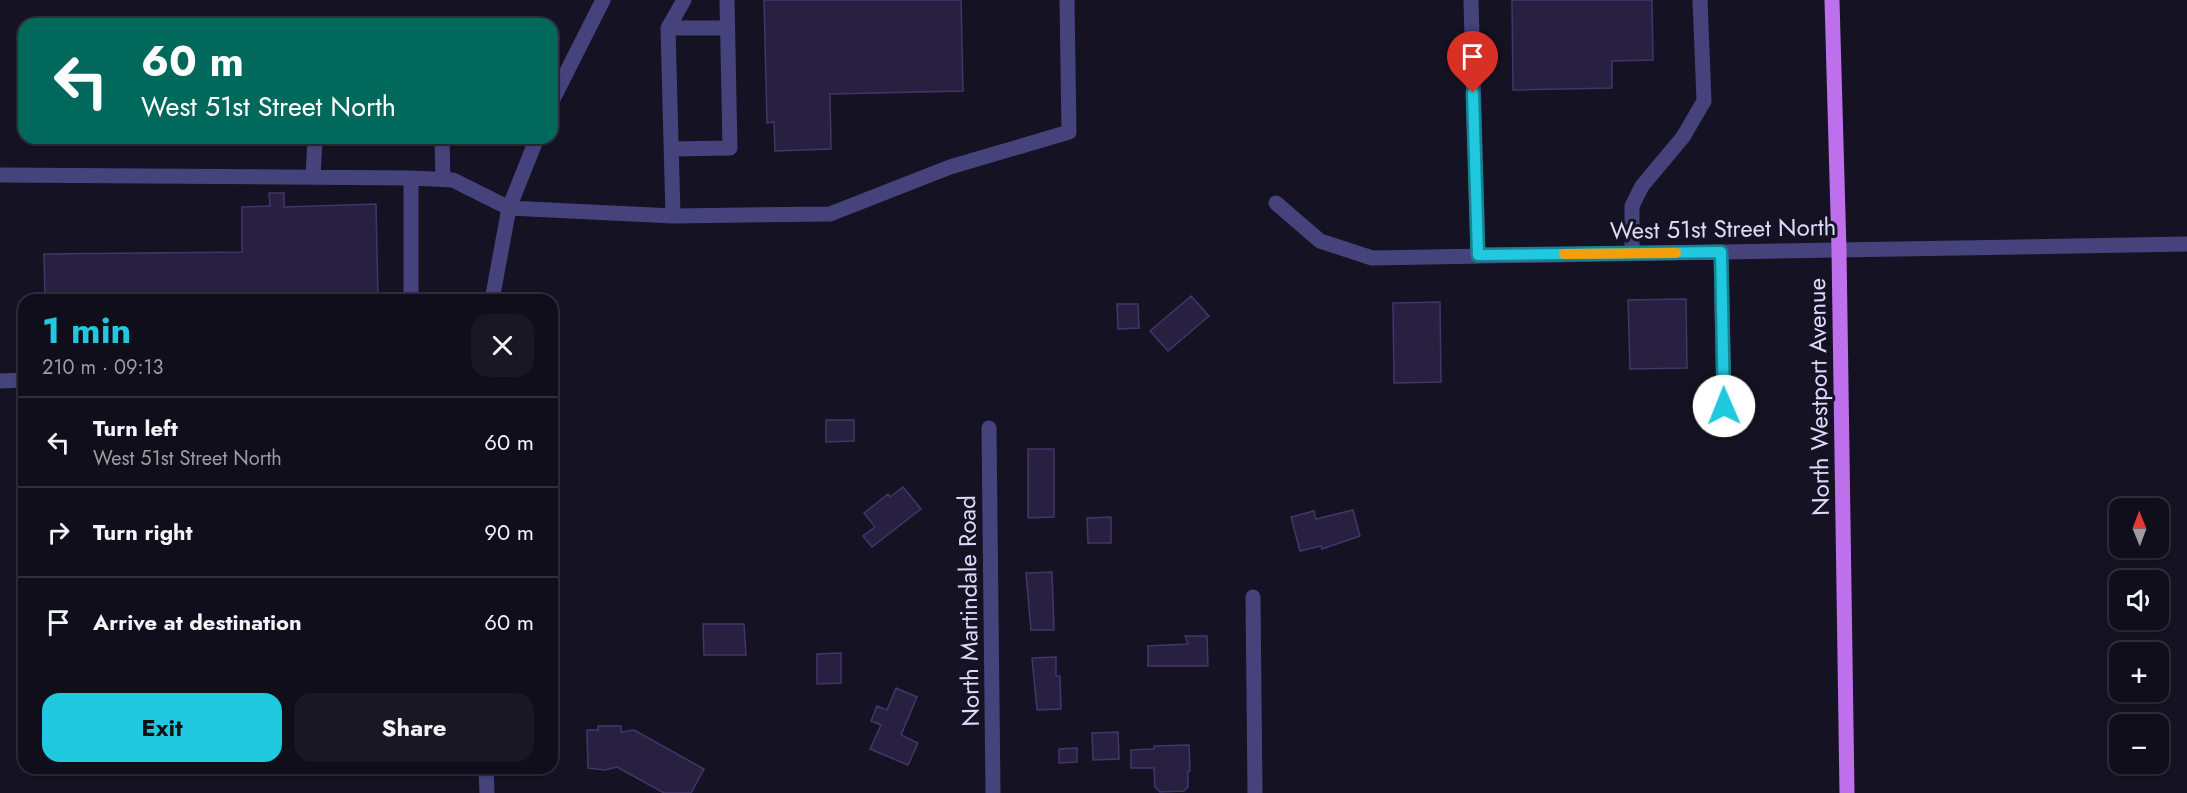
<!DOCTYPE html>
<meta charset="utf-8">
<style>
body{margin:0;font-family:Jost,sans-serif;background:#191723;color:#f1f3f6;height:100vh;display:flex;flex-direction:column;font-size:22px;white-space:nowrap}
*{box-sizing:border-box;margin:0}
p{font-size:20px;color:#9c9ca2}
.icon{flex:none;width:33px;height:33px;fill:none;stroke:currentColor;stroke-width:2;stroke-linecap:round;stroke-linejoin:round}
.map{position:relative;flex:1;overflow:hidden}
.side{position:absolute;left:18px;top:294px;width:540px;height:480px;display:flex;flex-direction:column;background:#100e1a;border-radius:18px;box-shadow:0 2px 4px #0004,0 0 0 2px #302e39}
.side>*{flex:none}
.guide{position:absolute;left:18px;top:18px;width:540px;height:126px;border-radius:18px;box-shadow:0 2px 4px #0004,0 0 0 2px #302e39;background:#00695c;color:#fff;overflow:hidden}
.needle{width:39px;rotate:359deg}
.controls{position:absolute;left:2109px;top:498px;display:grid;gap:12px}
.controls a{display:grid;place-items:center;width:60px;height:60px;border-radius:12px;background:#100e1a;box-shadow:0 2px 4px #0004,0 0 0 2px #302e39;font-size:30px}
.pin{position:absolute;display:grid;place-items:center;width:51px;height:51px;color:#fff;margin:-62px -26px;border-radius:50% 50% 50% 0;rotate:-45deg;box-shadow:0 0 6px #0007}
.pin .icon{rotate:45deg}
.me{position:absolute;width:66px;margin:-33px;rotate:359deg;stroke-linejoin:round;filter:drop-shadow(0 0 4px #0008)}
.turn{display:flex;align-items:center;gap:21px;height:126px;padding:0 24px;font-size:27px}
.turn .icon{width:78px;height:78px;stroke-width:2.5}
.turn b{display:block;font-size:42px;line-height:51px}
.round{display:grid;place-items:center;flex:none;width:63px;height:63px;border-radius:18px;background:#191723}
.headline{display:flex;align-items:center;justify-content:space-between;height:102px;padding:0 24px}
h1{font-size:36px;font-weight:700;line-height:45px;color:#20c9df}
.button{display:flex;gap:12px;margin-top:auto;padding:12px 24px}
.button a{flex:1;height:69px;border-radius:18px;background:#20c9df;color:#111;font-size:24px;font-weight:700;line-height:69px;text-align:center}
.button a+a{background:#191723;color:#f1f3f6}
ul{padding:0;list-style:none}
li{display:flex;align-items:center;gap:18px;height:90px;padding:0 24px;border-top:2px solid #302e39}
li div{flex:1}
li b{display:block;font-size:22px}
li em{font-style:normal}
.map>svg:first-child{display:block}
.building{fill:#282041;stroke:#41366a;stroke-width:1.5}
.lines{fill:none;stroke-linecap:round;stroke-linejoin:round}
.minor{stroke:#46437c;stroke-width:15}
.major{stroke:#be6feb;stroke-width:15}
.route-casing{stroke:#158391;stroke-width:15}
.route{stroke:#20c9df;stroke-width:10}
.slow{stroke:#f59e0b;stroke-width:10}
.labels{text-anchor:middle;stroke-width:6;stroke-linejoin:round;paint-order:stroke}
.street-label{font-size:24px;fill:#ddd9fa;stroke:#151223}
</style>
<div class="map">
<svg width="2187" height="793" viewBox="0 0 2187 793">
<rect width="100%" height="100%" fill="#151223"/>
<!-- building -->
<path class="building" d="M764 0H961L963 91 830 94 831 149 775 151 774 122 767 123Z
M1512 0H1652L1653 60 1612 61V88L1513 90Z
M269 193H284V207L376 204 378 298 45 300 44 254 242 252V207L270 206Z
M1191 296 1209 316 1168 351 1150 331Z
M1686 299 1687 368 1630 369 1628 300Z
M1440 302 1441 382 1394 383 1393 303Z
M1117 304H1138L1139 328 1118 329Z
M826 420H854V441L826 442Z
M1028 449H1054V517L1028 518Z
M903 487 921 509 872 547 863 536 875 527 864 513 888 494 890 497Z
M1353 510 1360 536 1322 549 1321 546 1300 551 1291 517 1314 511 1316 519Z
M1111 517V543H1088L1087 518Z
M1052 572 1054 630H1031L1026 573Z
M703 624H744L746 655H704Z
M1185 636H1207L1208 666H1148V646L1188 644Z
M841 653V683L817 684V654Z
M1056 657V676H1060L1061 709 1037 710 1032 658Z
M896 688 917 697 901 735 918 743 908 765 870 749 881 725 871 721 877 706 887 710Z
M598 726H621V732L634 730 704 769 691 793H664L617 767 605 770 588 768 587 730H598Z
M1118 732 1119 759 1093 760 1092 733Z
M1189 745 1190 771H1188V787L1184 791 1160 792 1155 787 1154 768H1131V750L1154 749V746Z
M1077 748V762L1059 763V749Z"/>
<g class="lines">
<!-- minor -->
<path class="minor" d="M1471 0 1478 255
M668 28H727
M552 101 603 0
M442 138 443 179
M671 149 730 148 727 0
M0 175 411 178
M313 177 315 138
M1276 203 1320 241 1372 258 2187 244
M673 216 830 214 950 167 1069 132 1067 0
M1721 252 1724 406
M1632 253V206L1642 186 1683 137 1704 101 1700 0
M411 300V178L453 180 509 208 673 216 668 28 684 0
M492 300 509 208 537 138
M0 381 24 380
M989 428 993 793
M1253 597 1255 793
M486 768 487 793"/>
<!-- major -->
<path class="major" d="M1832 0 1839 250 1847 793"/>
</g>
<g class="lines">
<!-- route casing -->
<g class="route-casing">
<path id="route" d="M1473 93 1478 255 1721 252 1724 406"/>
</g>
<!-- route -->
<use href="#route" class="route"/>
<!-- slow -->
<path class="slow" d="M1564 254 1676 253"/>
</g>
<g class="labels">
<!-- street labels -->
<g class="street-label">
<text transform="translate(1723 229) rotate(-1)" y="8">West 51st Street North</text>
<text transform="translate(1819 397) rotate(-91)" y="8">North Westport Avenue</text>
<text transform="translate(969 611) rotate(-91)" y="8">North Martindale Road</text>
</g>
</g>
</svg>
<div class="controls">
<a><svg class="needle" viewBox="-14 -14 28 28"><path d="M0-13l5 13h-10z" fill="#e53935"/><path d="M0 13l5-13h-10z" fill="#9c9ca2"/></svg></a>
<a><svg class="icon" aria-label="sound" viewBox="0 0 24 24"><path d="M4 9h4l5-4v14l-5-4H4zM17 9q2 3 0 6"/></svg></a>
<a>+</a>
<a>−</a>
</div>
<div class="pin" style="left:1473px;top:93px;background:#d93025"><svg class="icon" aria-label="arrive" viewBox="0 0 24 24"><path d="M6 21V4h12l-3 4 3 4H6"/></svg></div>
<svg class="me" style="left:1724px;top:406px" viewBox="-20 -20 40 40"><circle r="19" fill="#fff"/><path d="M0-13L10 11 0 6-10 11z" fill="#20c9df"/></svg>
<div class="guide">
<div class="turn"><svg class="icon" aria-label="left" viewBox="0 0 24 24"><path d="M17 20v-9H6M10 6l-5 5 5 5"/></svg><div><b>60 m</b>West 51st Street North</div></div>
</div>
<section class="side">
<div class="headline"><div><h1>1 min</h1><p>210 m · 09:13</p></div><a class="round"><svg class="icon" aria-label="close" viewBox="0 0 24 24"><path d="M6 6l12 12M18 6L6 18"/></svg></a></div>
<ul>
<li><svg class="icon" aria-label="left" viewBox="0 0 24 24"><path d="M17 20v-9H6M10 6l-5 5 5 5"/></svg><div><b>Turn left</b><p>West 51st Street North</p></div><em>60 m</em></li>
<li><svg class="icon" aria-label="right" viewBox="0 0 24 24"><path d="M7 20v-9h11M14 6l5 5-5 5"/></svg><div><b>Turn right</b></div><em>90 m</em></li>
<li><svg class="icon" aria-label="arrive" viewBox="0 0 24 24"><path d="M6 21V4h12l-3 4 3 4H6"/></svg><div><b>Arrive at destination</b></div><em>60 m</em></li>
</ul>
<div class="button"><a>Exit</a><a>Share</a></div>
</section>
</div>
